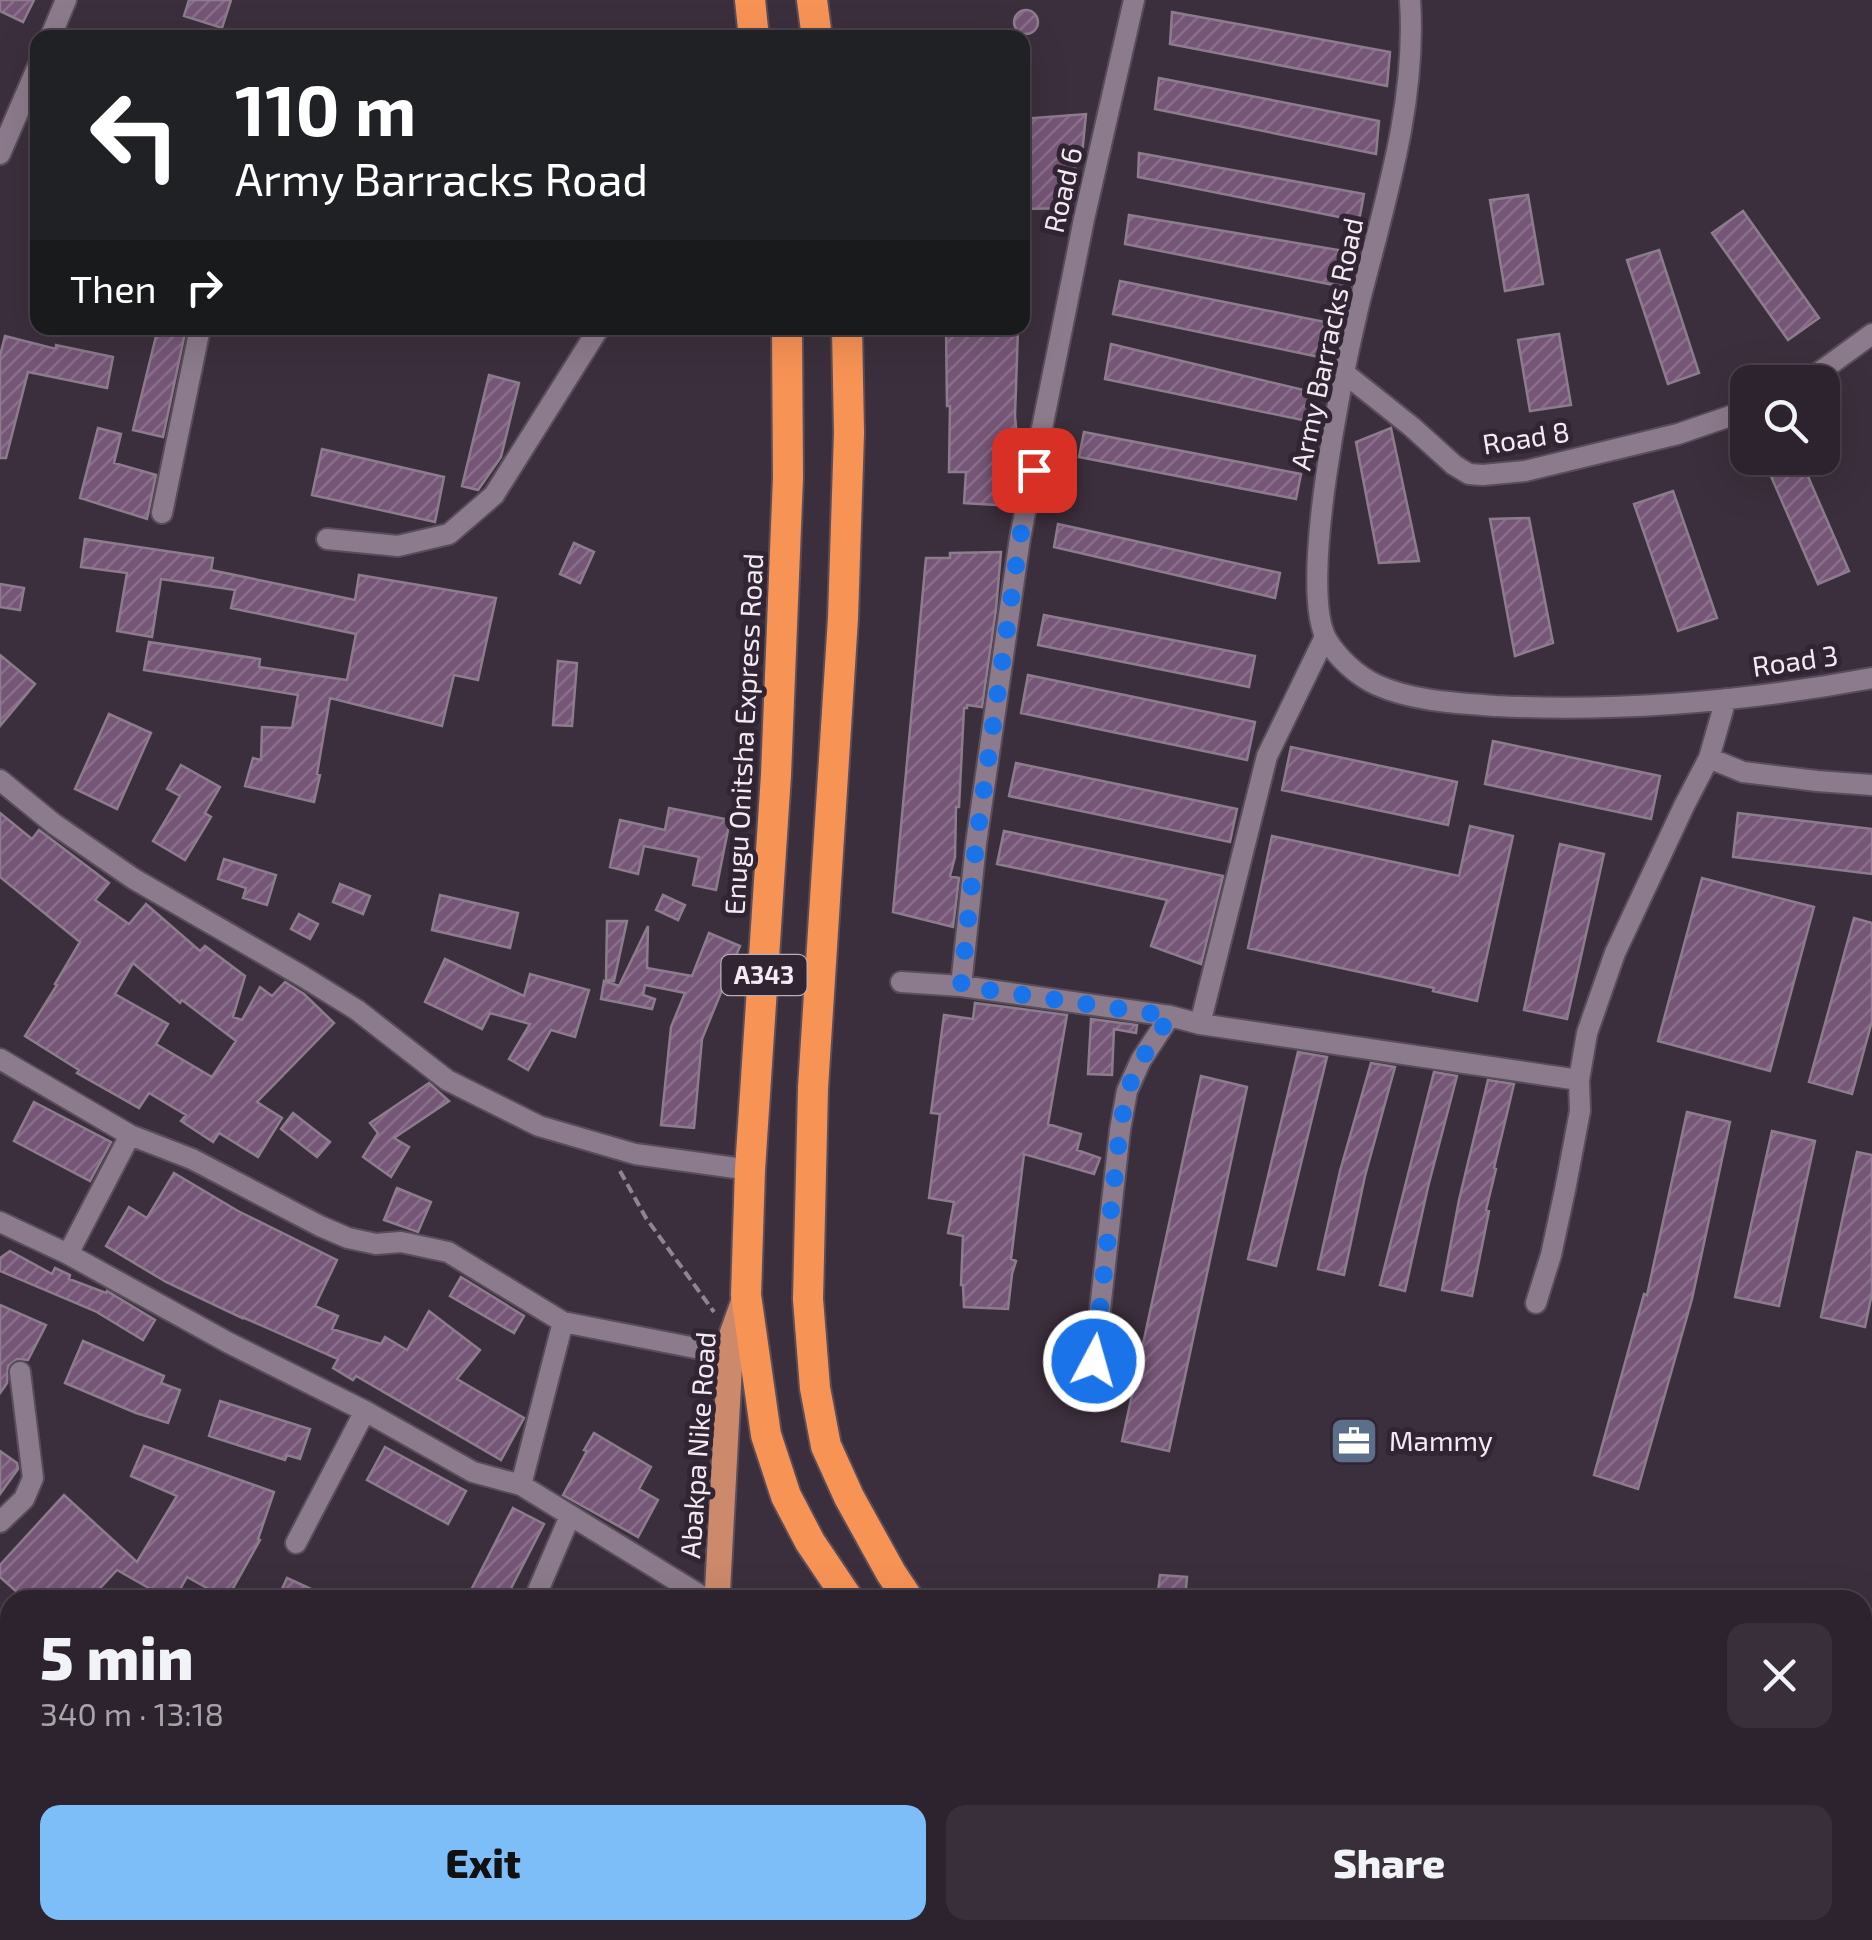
<!DOCTYPE html>
<meta charset="utf-8">
<style>
body{margin:0;font-family:"Exo 2",sans-serif;background:#392f3a;color:#f1f3f6;height:100vh;display:flex;flex-direction:column;font-size:38px;white-space:nowrap}
*{box-sizing:border-box;margin:0}
p{font-size:32px;color:#a7a4aa}
.icon{flex:none;width:55px;height:55px;fill:none;stroke:currentColor;stroke-width:2;stroke-linecap:round;stroke-linejoin:round}
.map{position:relative;flex:1;overflow:hidden}
.details{position:absolute;left:0px;top:1590px;width:1872px;height:350px;display:flex;flex-direction:column;background:#2d232e;border-radius:30px 30px 0 0;box-shadow:0 10px 40px #0002,0 0 0 2px #48404a}
.details>*{flex:none}
.guide{position:absolute;left:30px;top:30px;width:1000px;height:305px;border-radius:20px;box-shadow:0 10px 40px #0002,0 0 0 2px #48404a;background:#202124;color:#fff;overflow:hidden}
.buttons{position:absolute;left:1730px;top:365px;display:grid;gap:20px}
.buttons a{display:grid;place-items:center;width:110px;height:110px;border-radius:20px;background:#2d232e;box-shadow:0 10px 40px #0002,0 0 0 2px #48404a;font-size:50px}
.pin{position:absolute;display:grid;place-items:center;width:85px;height:85px;color:#fff;margin:-42px;border-radius:20px;box-shadow:0 5px 15px #0006}
.me{position:absolute;width:110px;margin:-55px;rotate:6deg;stroke-linejoin:round;filter:drop-shadow(0 0 8px #0008)}
.turn{display:flex;align-items:center;gap:35px;height:210px;padding:0 40px;font-size:45px}
.turn .icon{width:130px;height:130px;stroke-width:2.5}
.turn b{display:block;font-size:70px;line-height:85px}
.then{display:flex;align-items:center;height:95px;padding:0 40px;background:#0003;gap:20px;font-size:38px}
.round{display:grid;place-items:center;flex:none;width:105px;height:105px;border-radius:20px;background:#392f3a}
.overview{display:flex;align-items:center;justify-content:space-between;height:170px;padding:0 40px}
h1{font-size:60px;font-weight:800;line-height:75px}
.action{display:flex;gap:20px;margin-top:auto;padding:20px 40px}
.action a{flex:1;height:115px;border-radius:20px;background:#7dbef9;color:#111;font-size:40px;font-weight:800;line-height:115px;text-align:center}
.action a+a{background:#392f3a;color:#f1f3f6}
.map>svg:first-child{display:block}
.building{fill:url(#building-hatch);stroke:#8c7c8d;stroke-width:2.5;fill-rule:evenodd}
.lines{fill:none;stroke-linecap:round;stroke-linejoin:round}
.lane-casing{stroke:#594d5a;stroke-width:14}
.street-casing{stroke:#594d5a;stroke-width:24}
.secondary-casing{stroke:#594d5a;stroke-width:29}
.primary-casing{stroke:#594d5a;stroke-width:29}
.highway-casing{stroke:#594d5a;stroke-width:34}
.path{stroke:#8f8490;stroke-width:4;stroke-dasharray:10 5;stroke-linecap:butt}
.lane{stroke:#8c7b8c;stroke-width:10}
.street{stroke:#8c7b8c;stroke-width:20}
.secondary{stroke:#8c7b8c;stroke-width:25}
.primary{stroke:#cd896c;stroke-width:25}
.highway{stroke:#f89356;stroke-width:30}
.route{stroke:#1a73e8;stroke-width:18;stroke-dasharray:0 32.4}
.labels{text-anchor:middle;stroke-width:10;stroke-linejoin:round;paint-order:stroke}
.shield{fill:#322533;stroke:#b9afb9;stroke-width:2.5}
.shield-label{font-size:25px;font-weight:bold;fill:#f3eaf3}
.street-label{font-size:28px;fill:#f3eaf3;stroke:#322533}
.poi-label{font-size:28px;fill:#f3eaf3;stroke:#322533;text-anchor:start}
</style>
<div class="map">
<svg width="1872" height="1940" viewBox="0 0 1872 1940">
<defs>
<pattern id="building-hatch" width="6" height="6" patternUnits="userSpaceOnUse" patternTransform="scale(2.5)"><rect width="6" height="6" fill="#765677"/><path d="M-1 1l2-2M0 6l6-6M5 7l2-2" fill="none" stroke="#8a6e8b"/></pattern>
</defs>
<rect width="100%" height="100%" fill="#3c2f3d"/>
<!-- building -->
<path class="building" d="M0 0H34L23 22 0 11Z
M189 0H231L222 28 184 16Z
M1014 22a12 12 0 1 1 24 0a12 12 0 1 1-24 0Z
M1172 12 1390 52 1387 86 1170 44Z
M1159 78 1379 121 1376 154 1155 109Z
M1086 114 1082 155 1076 156 1072 208 1022 209V119Z
M1139 153 1364 194 1359 221 1138 177Z
M1528 195 1543 284 1505 291 1490 200Z
M1743 211 1819 318 1788 340 1712 233Z
M1129 215 1350 252 1344 287 1125 244Z
M1659 250 1699 373 1668 384 1627 260Z
M1120 281 1335 324 1333 360 1113 314Z
M158 328H186L163 437 133 430Z
M946 328H1018L1015 416 1019 459 1012 506 964 503 966 472H949L950 406H947Z
M1559 334 1571 405 1530 411 1518 340Z
M5 336 56 349V345L113 357 107 388 28 372 6 458H0V356Z
M1111 344 1316 393 1312 422 1105 379Z
M489 375 519 383 501 457 478 490 462 486Z
M98 428 121 434 114 463 156 475 147 519 80 498Z
M1391 428 1419 561 1379 563 1356 442Z
M1084 432 1301 474 1296 499 1079 457Z
M322 449 444 477 435 522 312 495Z
M1763 458H1800L1849 571 1818 584Z
M1673 491 1717 618 1678 631 1634 504Z
M1529 518 1553 643 1515 656 1490 519Z
M1058 524 1280 573 1275 598 1054 547Z
M85 539 213 558 211 570 355 600 359 575 496 598 478 680 454 675 442 726 330 698 317 774 320 775 314 802 245 786 253 758 261 760 262 727 292 728 298 695 144 670 149 642 260 659 259 667 347 680 356 634 231 608 235 590 161 579 152 637 117 631 127 573 81 567Z
M574 543 594 552 580 583 560 574Z
M1001 552 996 609 982 707 967 705V708H964L959 807H956L955 857 950 876 959 878 953 927 893 912 926 558H950V553Z
M0 584 24 588 20 610 0 607Z
M1044 615 1255 656 1249 687 1038 645Z
M0 655 35 684 0 726Z
M558 661 577 663 572 726 553 725Z
M1028 675 1255 722 1247 760 1021 713Z
M109 714 151 733 117 809 75 789Z
M1493 741 1660 776 1651 819 1485 784Z
M1291 747 1457 782 1448 825 1282 790Z
M1016 763 1237 809 1230 842 1009 796Z
M181 765 220 787 205 813 211 817 185 860 153 841 180 796 167 789Z
M669 808 730 820 716 890 693 885 699 857 644 846 638 874 610 867 620 820 665 830Z
M0 813 32 839 39 830 109 883 95 900 129 924 146 904 200 951 205 946 245 976 233 1017 242 1020 260 987 272 996 285 982 304 994 334 1023 257 1102 282 1118 258 1157 219 1133 213 1142 181 1121 186 1115 149 1093 139 1108 77 1073 79 1070 25 1036 57 985 55 984 80 942 0 877ZM133 963 180 1003 182 1000 236 1041 212 1077 156 1044 168 1024 115 994Z
M1738 813 1872 829V874L1733 857Z
M1470 826 1513 836 1477 1001 1433 991 1434 988 1248 948 1272 836 1459 876Z
M1004 831 1223 876 1201 964 1151 946 1167 900 997 864Z
M1560 844 1604 854 1567 1019 1524 1010Z
M224 859 276 875 267 905 243 898 246 888 218 879Z
M1702 878 1814 907 1770 1071 1658 1041Z
M340 884 370 896 363 914 333 902Z
M440 895 518 913 510 948 432 930Z
M663 895 685 905 678 920 656 910Z
M299 914 318 924 310 939 291 929Z
M1854 918 1872 923V1021L1852 1094 1809 1082Z
M607 921H627L614 981 606 980Z
M648 926 647 968 692 976 709 933 740 946 702 1039 694 1128 661 1125 671 1027 685 993 645 985 643 995 655 999 652 1009 601 999 604 981 619 986Z
M445 959 524 996 530 974 589 990 575 1037 551 1030 528 1070 509 1059 530 1024 490 1013 482 1029 425 1002Z
M975 1003 1067 1015 1048 1124 1081 1134 1077 1150 1100 1158 1094 1174 1024 1154 1011 1259 1016 1261 1012 1274 1008 1309 964 1307 963 1285H961L963 1236 948 1233 954 1202 929 1198 940 1114 931 1113 944 1015 973 1019Z
M1091 1019 1137 1025 1136 1033 1114 1029 1112 1075 1088 1074Z
M1298 1052 1327 1057 1276 1266 1248 1259Z
M1371 1063 1395 1067 1365 1176 1344 1275 1318 1269 1340 1171Z
M1434 1072 1457 1076 1428 1187 1405 1291 1380 1285Z
M1201 1076 1247 1087 1169 1451 1122 1441Z
M1488 1080 1514 1084 1494 1168 1496 1169 1486 1210 1489 1211 1472 1296 1442 1290 1459 1200Z
M429 1083 449 1101 394 1138 409 1147 391 1177 363 1157 378 1133 370 1123Z
M34 1102 111 1142 90 1181 14 1141Z
M1687 1112 1730 1122 1692 1299 1638 1489 1594 1475 1644 1294 1647 1295Z
M293 1113 330 1142 317 1157 281 1129Z
M1772 1131 1815 1141 1779 1306 1735 1297Z
M1857 1152 1872 1155V1293L1865 1327 1821 1317Z
M174 1173 238 1211 337 1260 315 1306 338 1316 332 1329 381 1344 385 1337 407 1350 429 1311 480 1350 457 1379 524 1418 501 1460 356 1376 353 1380 333 1368 338 1359 242 1317V1318L166 1282 106 1246 129 1207 147 1218Z
M397 1188 431 1202 418 1232 384 1220Z
M10 1251 52 1274 55 1268 70 1275 69 1279 106 1293 107 1291 155 1320 143 1340 95 1311 0 1271V1258Z
M461 1277 524 1316 514 1333 450 1296Z
M0 1305 46 1325 28 1360 17 1359 8 1366 7 1383 0 1393Z
M83 1341 164 1376 161 1383 180 1390 168 1423 136 1413 65 1383Z
M220 1401 310 1429 300 1459 287 1455 285 1460 209 1436Z
M594 1433 651 1467 639 1489 658 1500 638 1537 563 1495 587 1451 584 1450Z
M144 1446 274 1492 258 1539 260 1540 227 1599 187 1577 174 1600H170L117 1570 89 1600H26L0 1577V1565L64 1495 137 1562 177 1496 131 1476Z
M385 1447 466 1491 448 1524 367 1480Z
M0 1451 17 1463 18 1469 0 1494Z
M513 1508 544 1524 505 1600H466Z
M1160 1575 1187 1577 1185 1600H1157Z
M287 1578 335 1600H277Z"/>
<g class="lines">
<!-- lane casing -->
<g class="lane-casing">
<path id="lane" d="M754 1930 771 1940
M852 1940 861 1930"/>
</g>
<!-- street casing -->
<g class="street-casing">
<path id="street" d="M1410 0C1417 103 1384 205 1359 304 1344 367 1297 588 1327 640 1338 658 1357 676 1377 685 1412 701 1457 703 1496 706 1621 712 1749 701 1872 678
M50 38 66 0
M0 154 38 66
M1343 372 1412 427 1454 465 1469 474 1483 475 1525 471 1678 434 1748 410
M1806 382 1872 334
M162 513 200 328
M327 539 398 546 449 534 494 495 599 328
M1709 758 1743 772 1817 781 1872 785
M0 780 54 824 134 879 302 976 357 1010 447 1080 539 1126 635 1154 750 1170
M901 982 961 986 1170 1016 1200 1024 1579 1080
M961 986 976 844 1020 538 1084 219 1134 0
M1200 1024 1267 756 1325 637
M0 1059 130 1135 192 1159 320 1226 348 1238 376 1244 401 1242 448 1252 563 1322 731 1355
M0 1222 68 1254 229 1343 365 1411 473 1472 521 1485 708 1600
M68 1254 130 1135
M1536 1303 1551 1255 1565 1190 1580 1111 1579 1080 1587 1033 1615 953 1684 806 1709 758 1726 699
M1090 1400 1120 1130 1127 1091 1141 1060 1170 1016
M521 1485 563 1322
M0 1522 24 1499 33 1478 20 1372
M296 1543 365 1411
M534 1600 570 1516"/>
</g>
<!-- secondary casing -->
<g class="secondary-casing">
<path id="secondary" d="M0 1693 10 1703
M994 1930 1000 1940
M1219 1930 1221 1940
M1468 1930 1475 1940"/>
</g>
<!-- primary casing -->
<g class="primary-casing">
<path id="primary" d="M717 1600 731 1337 746 1295
M634 1940 638 1930
M662 1940 667 1930"/>
</g>
<!-- highway casing -->
<g class="highway-casing">
<path id="highway" d="M750 0 754 38
M812 0 817 38
M787 328 788 477 776 775 750 1170 746 1295 766 1435 786 1496 810 1542 849 1600
M847 328 849 433 843 618 813 1088 808 1299 815 1388 826 1446 849 1497 891 1573 909 1600
M1121 1930 1129 1940
M1191 1930 1200 1940"/>
</g>
<!-- path -->
<path class="path" d="M620 1171 646 1218 714 1312"/>
<!-- lane -->
<use href="#lane" class="lane"/>
<!-- street -->
<use href="#street" class="street"/>
<!-- secondary -->
<use href="#secondary" class="secondary"/>
<!-- primary -->
<use href="#primary" class="primary"/>
<!-- highway -->
<use href="#highway" class="highway"/>
</g>
<g class="lines">
<!-- route -->
<path class="route" d="M1034 470 1020 538 976 844 961 986 1170 1016 1141 1060 1127 1091 1120 1130 1094 1361"/>
</g>
<!-- icons -->
<defs>
<g id="office-square" transform="scale(2.5)"><rect x="-9" y="-9" width="18" height="18" rx="4" fill="#5c6f8a" stroke="#322533"/><path d="M-6-3h4V-5.5h4V-3h4V5H-6ZM-1-4.5V-3h2v-1.5ZM-6 0V1H6V0Z" fill="#fff"/></g>
</defs>
<g fill-rule="evenodd">
<use href="#office-square" x="1354" y="1441"/>
</g>
<g class="labels">
<!-- shield labels -->
<rect class="shield" x="721.5" y="955" width="85" height="40" rx="8"/>
<g class="shield-label">
<text x="764" y="984">A343</text>
</g>
<!-- street labels -->
<g class="street-label">
<text transform="translate(1063 190) rotate(-77)" y="10">Road 6</text>
<text transform="translate(1327 344) rotate(-78)" y="10">Army Barracks Road</text>
<text transform="translate(1526 438) rotate(-9)" y="10">Road 8</text>
<text transform="translate(1795 661) rotate(-8)" y="10">Road 3</text>
<text transform="translate(744 734) rotate(-87)" y="10">Enugu Onitsha Express Road</text>
<text transform="translate(698 1445) rotate(-86)" y="10">Abakpa Nike Road</text>
</g>
<!-- poi labels -->
<g class="poi-label">
<text x="1389" y="1451">Mammy</text>
</g>
</g>
</svg>
<div class="buttons">
<a><svg class="icon" aria-label="search" viewBox="0 0 24 24"><circle cx="10" cy="10" r="6"/><path d="M15 15l6 6"/></svg></a>
</div>
<div class="pin" style="left:1034px;top:470px;background:#d93025"><svg class="icon" aria-label="arrive" viewBox="0 0 24 24"><path d="M6 21V4h12l-3 4 3 4H6"/></svg></div>
<svg class="me" style="left:1094px;top:1361px" viewBox="-20 -20 40 40"><circle r="17" fill="#1a73e8" stroke="#fff" stroke-width="3"/><path d="M0-11L8 9 0 5-8 9z" fill="#fff"/></svg>
<div class="guide">
<div class="turn"><svg class="icon" aria-label="left" viewBox="0 0 24 24"><path d="M17 20v-9H6M10 6l-5 5 5 5"/></svg><div><b>110 m</b>Army Barracks Road</div></div>
<div class="then">Then<svg class="icon" aria-label="right" viewBox="0 0 24 24"><path d="M7 20v-9h11M14 6l5 5-5 5"/></svg></div>
</div>
<section class="details">
<div class="overview"><div><h1>5 min</h1><p>340 m · 13:18</p></div><a class="round"><svg class="icon" aria-label="close" viewBox="0 0 24 24"><path d="M6 6l12 12M18 6L6 18"/></svg></a></div>
<div class="action"><a>Exit</a><a>Share</a></div>
</section>
</div>
